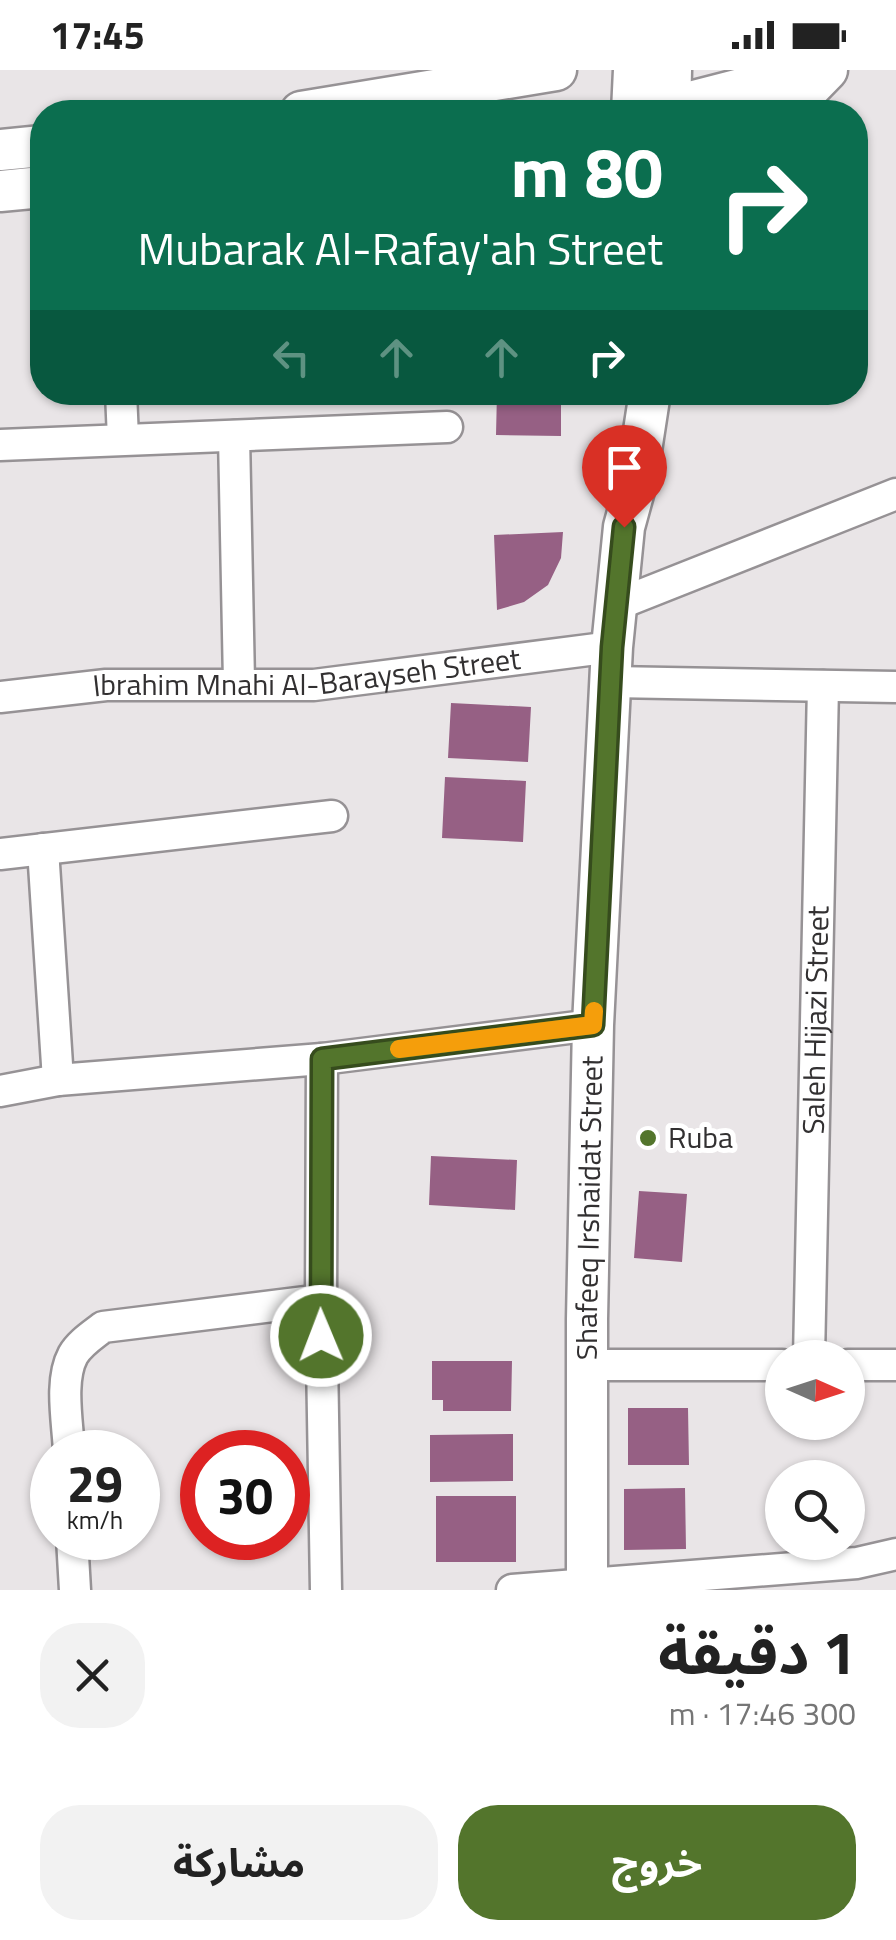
<!DOCTYPE html>
<html lang="ar">
<meta charset="utf-8">
<style>
body{margin:0;font-family:"Titillium Web","Noto Sans Arabic",sans-serif;background:#f2f2f2;color:#222;direction:rtl;height:100vh;display:flex;flex-direction:column;font-size:38px;white-space:nowrap}
*{box-sizing:border-box;margin:0}
p{font-size:32px;color:#767676}
.icon{flex:none;width:55px;height:55px;fill:none;stroke:currentColor;stroke-width:2;stroke-linecap:round;stroke-linejoin:round}
.map{position:relative;height:1520px;overflow:hidden;direction:ltr}
.side{display:flex;flex-direction:column;background:#fff;flex:1}
.side>*{flex:none}
.guide{position:absolute;left:30px;top:30px;width:838px;height:305px;border-radius:40px;box-shadow:0 2px 8px #0004;direction:rtl;background:#0b6e4f;color:#fff;overflow:hidden}
.needle{width:65px;rotate:93deg}
.buttons{position:absolute;left:765px;top:1270px;display:grid;gap:20px}
.buttons a{display:grid;place-items:center;width:100px;height:100px;border-radius:50%;background:#fff;box-shadow:0 2px 8px #0004;font-size:50px}
.speed{position:absolute;left:30px;top:1360px;display:flex;gap:20px;font-size:50px;font-weight:700;text-align:center}
.speed>*{display:grid;place-content:center;width:130px;height:130px;border-radius:50%;background:#fff;box-shadow:0 2px 8px #0004;line-height:1}
.speed small{font-size:25px;font-weight:400}
.speed .limit{border:15px solid #d22;background:#fff;color:#111}
.pin{position:absolute;display:grid;place-items:center;width:85px;height:85px;color:#fff;margin:-102px -42px;border-radius:50% 50% 50% 0;rotate:-45deg;box-shadow:0 0 10px #0007}
.pin .icon{rotate:45deg}
.me{position:absolute;width:110px;margin:-55px;rotate:359deg;stroke-linejoin:round;filter:drop-shadow(0 0 8px #0008)}
.turn{display:flex;align-items:center;gap:35px;height:210px;padding:0 40px;font-size:45px}
.turn .icon{width:130px;height:130px;stroke-width:2.5}
.turn b{display:block;font-size:70px;line-height:85px}
.lanes{display:flex;align-items:center;height:95px;padding:0 40px;background:#0003;justify-content:center;gap:50px;direction:ltr}
.lanes .off{opacity:.35}
.round{display:grid;place-items:center;flex:none;width:105px;height:105px;border-radius:40px;background:#f2f2f2}
.overview{display:flex;align-items:center;justify-content:space-between;height:170px;padding:0 40px}
h1{font-size:60px;font-weight:700;line-height:75px}
.action{display:flex;gap:20px;margin-top:auto;padding:20px 40px}
.action a{flex:1;height:115px;border-radius:40px;background:#53752c;color:#fff;font-size:40px;font-weight:700;line-height:115px;text-align:center}
.action a+a{background:#f2f2f2;color:#222}
.status{display:flex;justify-content:space-between;align-items:center;height:70px;padding:0 50px;background:#fff;direction:ltr}
.status svg{height:28px;fill:currentColor}
.map>svg:first-child{display:block}
.building{fill:#966084}
.lines{fill:none;stroke-linecap:round;stroke-linejoin:round}
.street-casing{stroke:#969295;stroke-width:35}
.secondary-casing{stroke:#969295;stroke-width:45}
.street{stroke:#fff;stroke-width:30}
.secondary{stroke:#fff;stroke-width:40}
.route-casing{stroke:#364c1d;stroke-width:25}
.route{stroke:#53752c;stroke-width:18}
.slow{stroke:#f59e0b;stroke-width:18}
.poi-dot{fill:#53752c;stroke:#fff;stroke-width:4}
.labels{text-anchor:middle;stroke-width:10;stroke-linejoin:round;paint-order:stroke}
.street-label{font-size:30px;fill:#323031;stroke:#fff}
.poi-label{font-size:30px;fill:#323031;stroke:#fff;text-anchor:start}
</style>
<div class="status"><b>17:45</b><svg viewBox="0 0 49 12"><path d="M0 12V9h3v3zM5 12V6h3v6zM10 12V3h3v9zM15 12V0h3v12zM26 1h20v11H26zM47 4h2v5h-2z"/></svg></div>
<div class="map">
<svg width="896" height="1520" viewBox="0 0 896 1520">
<rect width="100%" height="100%" fill="#e9e5e7"/>
<!-- building -->
<path class="building" d="M497 322H561V366L496 365Z
M563 462 561 488 548 515 524 532 497 540 494 465Z
M451 633 531 637 528 692 448 688Z
M445 707 526 711 523 772 442 768Z
M431 1086 517 1090 515 1140 429 1135Z
M639 1121 687 1124 682 1192 634 1188Z
M432 1291H512L511 1341H443V1330H432Z
M628 1338H688L689 1395H628Z
M513 1364V1411L430 1412V1365Z
M685 1418 686 1479 624 1480V1419Z
M436 1426H516V1492H436Z"/>
<g class="lines">
<!-- street casing -->
<g class="street-casing">
<g id="street">
<path d="M121 322 123 369"/>
<path d="M234 366 239 612"/>
<path d="M0 375 447 357"/>
<path d="M616 535 896 424"/>
<path d="M612 612 896 617"/>
<path id="s1" d="M0 627 106 615H314L612 577"/>
<path d="M43 779 58 1010"/>
<path d="M0 784 332 746"/>
<path d="M322 989 321 1230 326 1520"/>
<path d="M0 1021 58 1010 322 989 593 955"/>
<path id="s2" d="M809 1288 823 616"/>
<path d="M587 1295H782"/>
<path d="M848 1295H896"/>
<path d="M69 1382C68 1354 59 1311 73 1285 80 1273 93 1265 103 1257L321 1230"/>
<path d="M72 1468 75 1520"/>
<path d="M512 1520 857 1493 896 1484"/>
</g>
</g>
<!-- secondary casing -->
<g class="secondary-casing">
<g id="secondary">
<path d="M301 42 556 0"/>
<path d="M632 42 634 0"/>
<path d="M651 42 815 0"/>
<path d="M670 42 671 0"/>
<path d="M786 42 827 0"/>
<path d="M0 80 42 76"/>
<path d="M0 121 42 117"/>
<path id="s3" d="M587 1520V1249L593 955 612 577 624 457 636 413 650 322"/>
</g>
</g>
<!-- street -->
<use href="#street" class="street"/>
<!-- secondary -->
<use href="#secondary" class="secondary"/>
</g>
<g class="lines">
<!-- route casing -->
<g class="route-casing">
<path id="route" d="M321 1266 322 989 593 955 612 577 624 457"/>
</g>
<!-- route -->
<use href="#route" class="route"/>
<!-- slow -->
<path class="slow" d="M399 979 593 955 594 941"/>
</g>
<!-- markers -->
<circle class="poi-dot" cx="648" cy="1068" r="10"/>
<g class="labels">
<!-- street labels -->
<g class="street-label">
<text dy="10" stroke="none"><textPath href="#s1" startOffset="308">Ibrahim Mnahi Al-Barayseh Street</textPath></text>
<text dy="10" stroke="none"><textPath href="#s2" startOffset="338">Saleh Hijazi Street</textPath></text>
<text dy="10" stroke="none"><textPath href="#s3" startOffset="382">Shafeeq Irshaidat Street</textPath></text>
</g>
<!-- poi labels -->
<g class="poi-label">
<text x="668" y="1078">Ruba</text>
</g>
</g>
</svg>
<div class="buttons">
<a><svg class="needle" viewBox="-14 -14 28 28"><path d="M0-13l5 13h-10z" fill="#e53935"/><path d="M0 13l5-13h-10z" fill="#767676"/></svg></a>
<a><svg class="icon" aria-label="search" viewBox="0 0 24 24"><circle cx="10" cy="10" r="6"/><path d="M15 15l6 6"/></svg></a>
</div>
<div class="speed"><div>29<small>km/h</small></div><div class="limit">30</div></div>
<div class="pin" style="left:624px;top:457px;background:#d93025"><svg class="icon" aria-label="arrive" viewBox="0 0 24 24"><path d="M6 21V4h12l-3 4 3 4H6"/></svg></div>
<svg class="me" style="left:321px;top:1266px" viewBox="-20 -20 40 40"><circle r="17" fill="#53752c" stroke="#fff" stroke-width="3"/><path d="M0-11L8 9 0 5-8 9z" fill="#fff"/></svg>
<div class="guide">
<div class="turn"><svg class="icon" aria-label="right" viewBox="0 0 24 24"><path d="M7 20v-9h11M14 6l5 5-5 5"/></svg><div><b>80 m</b>Mubarak Al-Rafay'ah Street</div></div>
<div class="lanes"><svg class="icon off" aria-label="left" viewBox="0 0 24 24"><path d="M17 20v-9H6M10 6l-5 5 5 5"/></svg><svg class="icon off" aria-label="ahead" viewBox="0 0 24 24"><path d="M12 20V5M6 11l6-6 6 6"/></svg><svg class="icon off" aria-label="ahead" viewBox="0 0 24 24"><path d="M12 20V5M6 11l6-6 6 6"/></svg><svg class="icon" aria-label="right" viewBox="0 0 24 24"><path d="M7 20v-9h11M14 6l5 5-5 5"/></svg></div>
</div>
</div>
<section class="side">
<div class="overview"><div><h1>1 دقيقة</h1><p>300 m · 17:46</p></div><a class="round"><svg class="icon" aria-label="close" viewBox="0 0 24 24"><path d="M6 6l12 12M18 6L6 18"/></svg></a></div>
<div class="action"><a>خروج</a><a>مشاركة</a></div>
</section>
